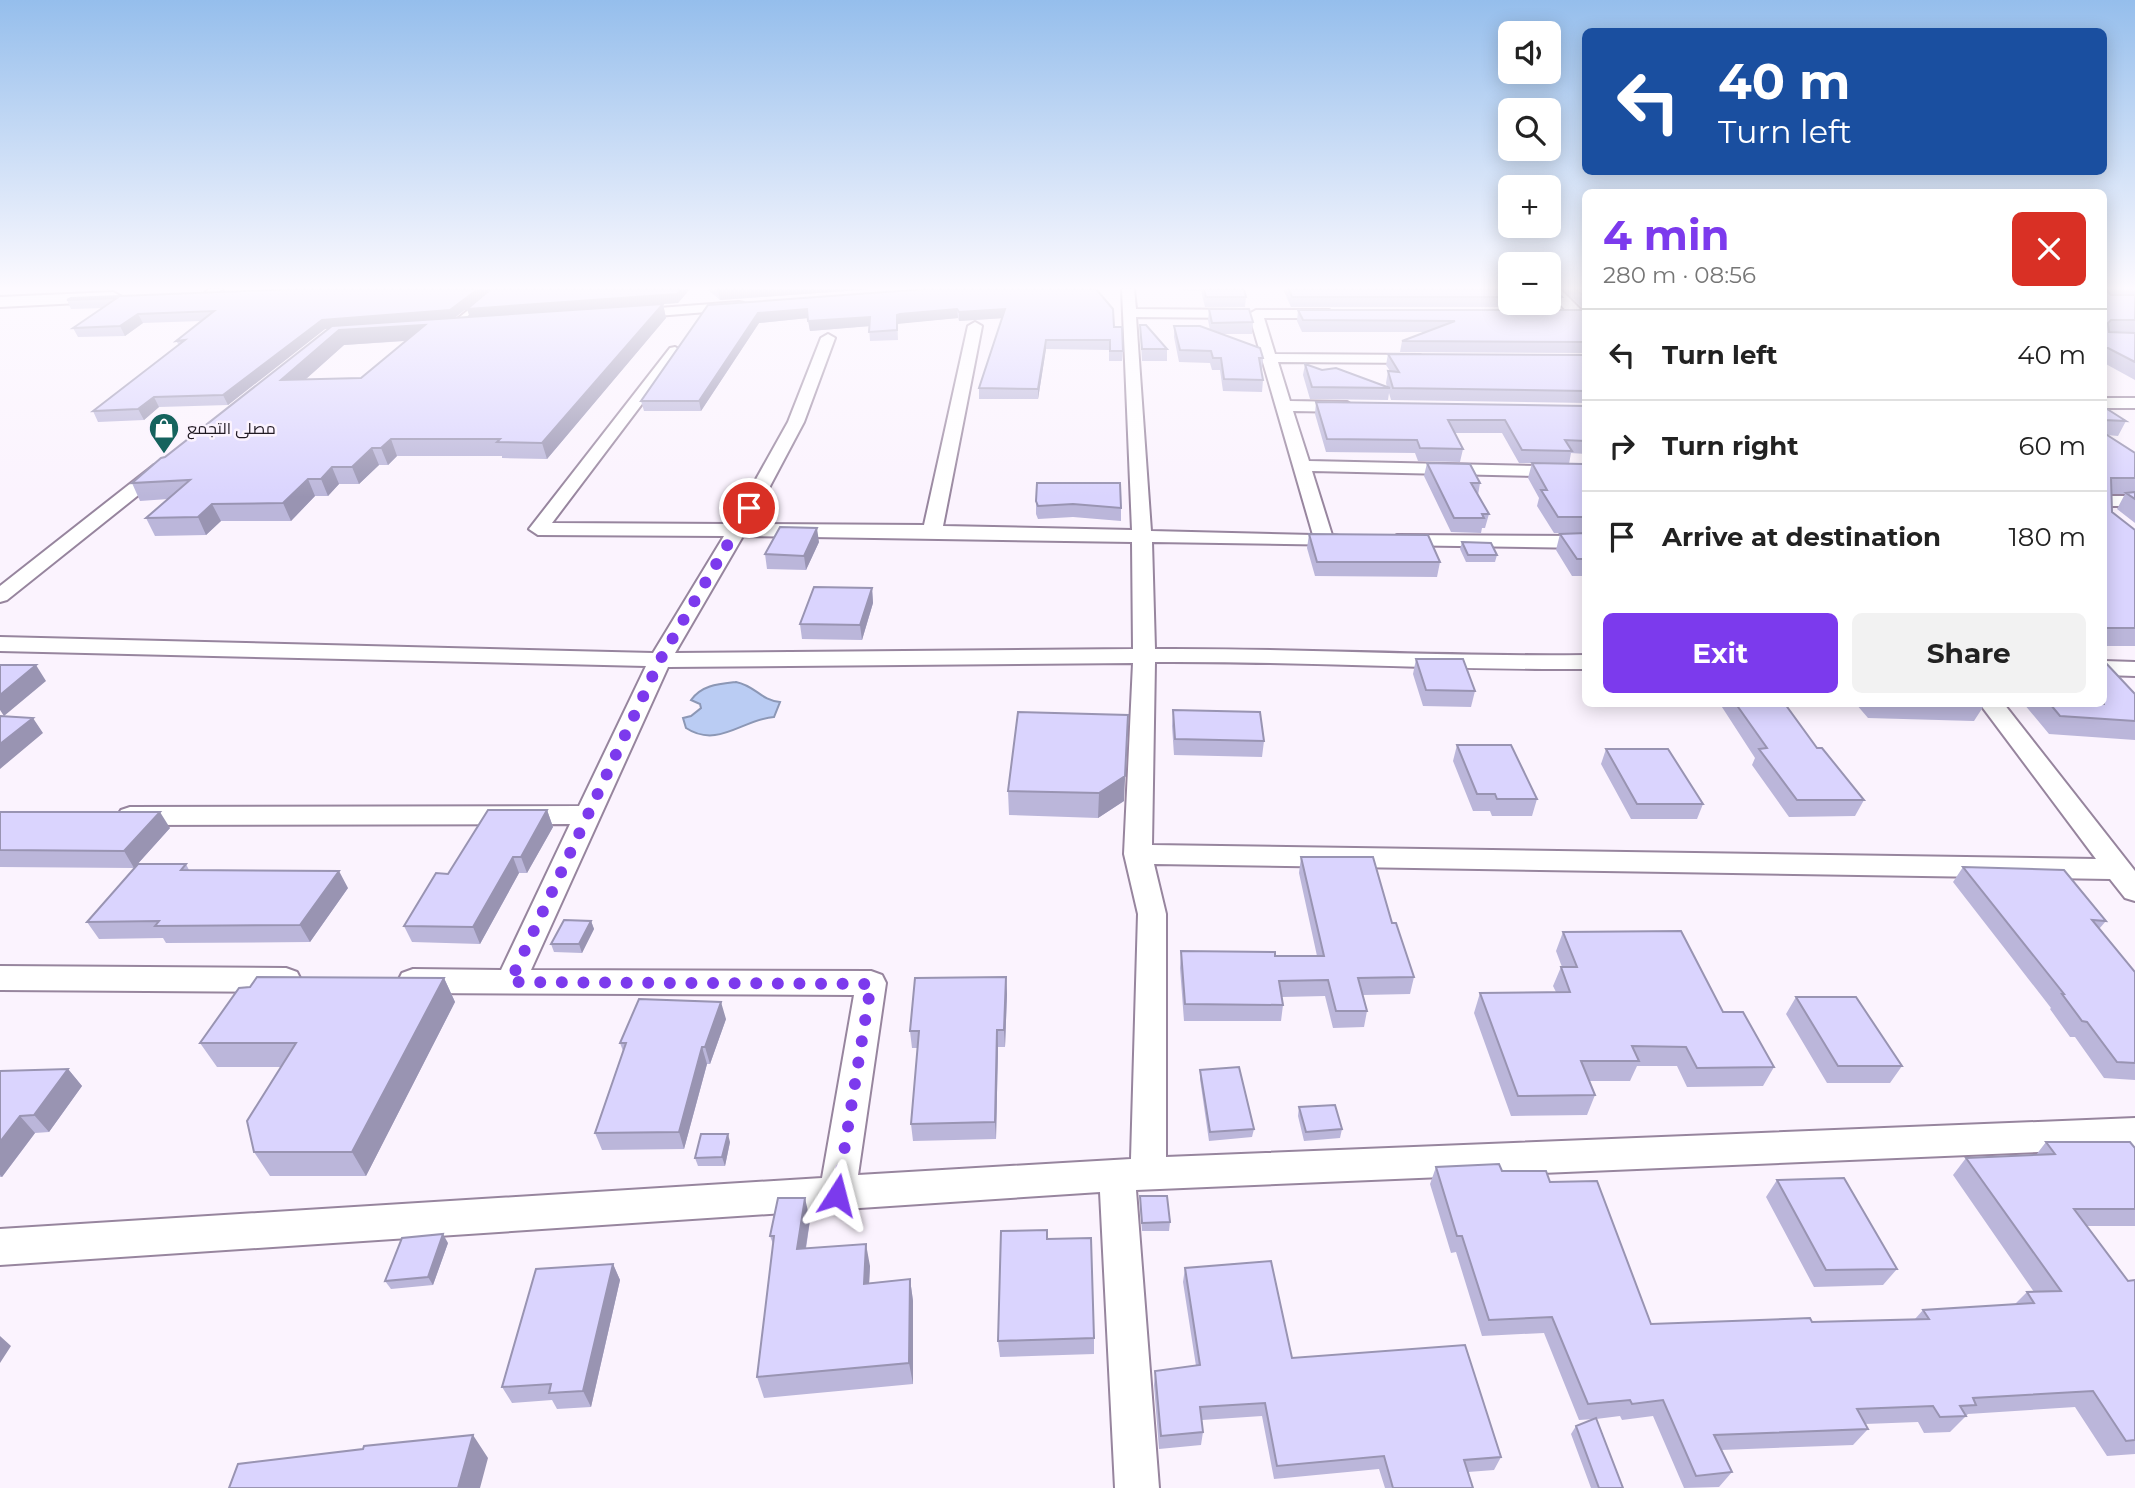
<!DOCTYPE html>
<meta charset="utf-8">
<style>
body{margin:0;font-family:Montserrat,Cairo,sans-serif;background:#f2f2f2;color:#222;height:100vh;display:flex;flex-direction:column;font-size:26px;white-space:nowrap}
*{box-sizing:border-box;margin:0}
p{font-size:23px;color:#767676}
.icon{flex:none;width:38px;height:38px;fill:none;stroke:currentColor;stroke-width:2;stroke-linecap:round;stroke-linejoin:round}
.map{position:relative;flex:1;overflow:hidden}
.side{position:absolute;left:1582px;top:189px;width:525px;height:518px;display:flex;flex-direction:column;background:#fff;border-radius:10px;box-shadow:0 4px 18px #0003}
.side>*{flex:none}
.guide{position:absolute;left:1582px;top:28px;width:525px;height:147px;border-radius:10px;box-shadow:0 4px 18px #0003;background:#1a4fa0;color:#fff;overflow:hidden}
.fabs{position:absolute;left:1498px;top:21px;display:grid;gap:14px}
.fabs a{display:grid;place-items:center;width:63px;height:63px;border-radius:10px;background:#fff;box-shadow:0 4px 18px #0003;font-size:35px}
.pin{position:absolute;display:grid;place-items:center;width:60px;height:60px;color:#fff;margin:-30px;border:4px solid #fff;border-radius:50%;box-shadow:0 2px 7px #0007}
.me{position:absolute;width:77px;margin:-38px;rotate:9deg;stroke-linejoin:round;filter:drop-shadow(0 0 5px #0008)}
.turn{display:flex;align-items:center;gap:24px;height:147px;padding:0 21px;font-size:32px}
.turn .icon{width:91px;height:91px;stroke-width:2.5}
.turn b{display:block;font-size:49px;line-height:60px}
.round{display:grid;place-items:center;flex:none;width:74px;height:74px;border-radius:10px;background:#f2f2f2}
.head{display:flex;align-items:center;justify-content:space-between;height:119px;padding:0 21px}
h1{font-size:42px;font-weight:700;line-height:52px;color:#7c3aed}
.button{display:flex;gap:14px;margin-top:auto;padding:14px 21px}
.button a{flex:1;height:80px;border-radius:10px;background:#7c3aed;color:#fff;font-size:28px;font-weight:700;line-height:80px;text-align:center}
.button a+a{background:#f2f2f2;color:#222}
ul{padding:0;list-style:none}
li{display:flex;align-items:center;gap:21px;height:91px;padding:0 21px;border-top:2px solid #e0e0e0}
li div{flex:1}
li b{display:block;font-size:26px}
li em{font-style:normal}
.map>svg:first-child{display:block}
.water{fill:#baccf3;stroke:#8c97b5;stroke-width:2}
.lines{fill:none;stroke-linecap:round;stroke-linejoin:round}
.lane-casing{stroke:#97859e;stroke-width:4}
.street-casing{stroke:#97859e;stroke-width:4}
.secondary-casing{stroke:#97859e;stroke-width:4}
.lane{fill:#fff;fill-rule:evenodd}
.street{fill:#fff;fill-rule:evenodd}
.secondary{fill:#fff;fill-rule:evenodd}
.wall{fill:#bbb6da;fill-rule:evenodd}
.shaded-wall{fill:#9994b2}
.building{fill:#dad4fe;stroke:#9994b2;stroke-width:2;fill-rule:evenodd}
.route{stroke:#7c3aed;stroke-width:12;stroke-dasharray:0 21.6}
.labels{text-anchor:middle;stroke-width:5;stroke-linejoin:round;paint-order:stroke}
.far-poi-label{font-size:16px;fill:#211a23;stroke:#fbf3fe;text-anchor:start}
</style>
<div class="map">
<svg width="2135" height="1488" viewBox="0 0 2135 1488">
<rect width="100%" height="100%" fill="#fbf3fe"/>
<!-- water -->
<path class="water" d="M736 682C756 686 760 700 780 702L774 717C743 719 718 749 686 728L683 718 691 716 701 708 700 704 691 700C702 685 718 684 736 682Z"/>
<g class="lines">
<!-- lane casing -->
<g class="lane-casing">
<path id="lane" d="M494 289H501L454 327H450V325Z"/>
</g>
<!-- street casing -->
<g class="street-casing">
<path id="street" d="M209 289H223L211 297 205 293Z
M1122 289H1134L1136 309 1241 310 1248 314 1241 318 1136 317 1151 531 1313 535 1249 314 1256 310H1329L1336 314 1329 318H1264L1275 354 1420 355 1427 359 1420 363 1278 362 1290 401 1347 402 1355 407 1347 412 1293 411 1309 461 1586 467V477L1312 471 1332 535 1347 537 1350 541 1347 545 1152 542 1155 649C1299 648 1442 657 1586 655V669C1442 670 1299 661 1155 662L1152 845 2096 859 1980 704H2004L2135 871V901L2125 898 2110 879 1154 864 1166 914V1157L2135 1118V1148L1136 1190 1159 1488H1115L1100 1192 0 1265V1229L822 1178 854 995 413 993 402 989 398 981 402 973 413 969 501 970 570 824 130 825 121 822 117 816 121 810 130 807 579 806 646 666 0 651V637L653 653 724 536 538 535 529 529 670 348 675 347 682 351 552 523 731 524 788 422 821 338 828 334 835 338 804 422 750 524 924 525 968 326 975 322 982 326 943 526 1132 530ZM743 536 1132 542 1133 649 675 653ZM1133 663 1124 854 1138 914 1131 1159 858 1175 886 983 882 975 871 971 531 970 668 667Z
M1549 289H1560L1581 310V316H1571L1549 292Z
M739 302 744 303V309L632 318 625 314 632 310Z
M2104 398H2135V408H2104Z
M160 464 169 469 166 473 7 600 0 602V586L154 465Z
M2104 496H2135V506H2104Z
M1397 535 1586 536V548L1390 545 1387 541Z
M2104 661 2135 662V676L2104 675Z
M0 966 286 968 297 972 301 980 297 988 286 992 0 990Z"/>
</g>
<!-- secondary casing -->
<g class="secondary-casing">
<path id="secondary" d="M113 292 122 297 119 301 0 307V297Z"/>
</g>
<!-- lane -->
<use href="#lane" class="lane"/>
<!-- street -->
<use href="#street" class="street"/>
<!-- secondary -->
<use href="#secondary" class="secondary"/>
</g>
<!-- wall -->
<path class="wall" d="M99 289H143L100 290Z
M295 289H690L678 303 663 304 666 318 547 459 502 458V456H397L388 465H379L359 484H339L328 496H315L291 521H221L206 535 155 536 146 518 168 499 140 501 132 483 328 329H325L228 405 159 407 144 420 98 422 93 411 179 345 176 341 201 321 143 323 125 336 78 337 73 328 103 308 71 309 67 300ZM490 289 469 317 455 318ZM406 341 361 378 306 379 344 345Z
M707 289H874L720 300Z
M926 289 1114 327 1123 351 1122 361H1109V350L1046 349 1038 399H979V388L1002 318 959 321 958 318 901 323 897 324 898 340 870 341 869 326 810 331 808 318 759 323 701 411H644L641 401 708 305Z
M1163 289H1244L1246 297 1245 307H1205L1201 291Z
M1283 289H1510V303H1549V289L1562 297 1560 307H1291Z
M1562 289H1580L1586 294 1585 307H1582Z
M2104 289H2135V380L2104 363Z
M1209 309 1253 322 1252 334H1222L1263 358 1262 370H1261L1263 380 1262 392 1223 391 1220 370H1212L1210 363 1179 362 1174 337V326L1210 330 1208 320Z
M1298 310H1586V353L1400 352 1402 341 1424 332H1302L1297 321Z
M1140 325 1167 349V361H1142Z
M1388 354 1586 355V403L1391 400 1389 393 1388 400 1310 399 1303 375 1305 364 1322 370 1387 387 1386 383 1388 371H1390L1386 365Z
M1316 402 1586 406V454L1571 453 1569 464 1586 468V533H1554L1537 506 1539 498 1528 478 1532 463H1519L1502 433H1454L1463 449 1460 462 1418 461 1415 453 1326 452 1315 414Z
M2104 407 2126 421 2118 436 2107 435 2135 453V523L2117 509 2125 494H2111L2112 512 2135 530V646H2104Z
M1427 463 1480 483 1478 495 1489 514 1485 528H1482L1481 533 1451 532 1424 476Z
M1036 501 1121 508V521L1073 517 1038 519 1036 514Z
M1586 533V576H1572L1556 550 1560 534Z
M1309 534 1440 562 1437 577 1315 576 1307 548Z
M819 542 806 570 767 569 765 554Z
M1462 542 1497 555 1495 562H1466L1460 549Z
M872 588 873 603 862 640 802 639 800 624Z
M1416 659 1475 691 1471 707 1423 706 1413 674Z
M2135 694V740L2049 734 2024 704H2104Z
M1720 704H1785L1817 748 1864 800 1855 816 1789 817 1752 765 1755 758Z
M1856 704H1985L1974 721 1868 718Z
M1173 710 1264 741 1262 757 1174 755 1172 726Z
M1018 712 1124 801 1098 818 1009 815 1008 791Z
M1457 745 1537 799 1532 816H1492L1490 811H1473L1453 761Z
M1606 749 1703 804 1697 819H1631L1601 764Z
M547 810 553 827 527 873H519L480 944 412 942 404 926 448 874Z
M0 812 170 828 134 868 0 867Z
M1301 857 1392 923 1414 977 1410 994 1363 995 1367 1011 1364 1027 1333 1028 1325 996 1282 997 1283 1005 1281 1021H1184L1180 968 1181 951 1275 956H1317L1299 873Z
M186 864 189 870 348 888 310 942 166 943 163 938 99 939 87 922Z
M1963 867 2106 921 2099 929 2135 972V1080L2104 1078 2075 1037H2070L2050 1009 2051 1008 1953 882Z
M591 921 594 929 582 953 554 952 551 944Z
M1563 932 1723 1012 1774 1067 1763 1086 1687 1087 1677 1066H1637L1630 1081H1589L1595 1095 1587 1115 1511 1116 1474 1013 1480 993 1556 992 1553 986 1561 967H1562L1556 951Z
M1006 977 1007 994 1005 1047H998L996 1139 913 1141 911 1124 918 1048H912L910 1031Z
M444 978 455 1002 366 1176H270L254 1152 281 1067H217L200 1043Z
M1796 997 1902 1066 1890 1083H1827L1786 1014Z
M726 1019 710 1064H707L684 1149 602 1150 595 1133 623 1051 620 1043Z
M68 1069 82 1086 49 1132 35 1133 2 1177H0V1071Z
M1200 1070 1254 1129 1252 1137 1209 1141 1200 1079Z
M1299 1107 1342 1129 1340 1138 1304 1141 1298 1116Z
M730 1142 725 1166H698L695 1158Z
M2046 1142 2135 1148V1226H2087L2128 1281 2135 1280V1454L2107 1456 2075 1407 1968 1414 1950 1432 1924 1433 1918 1422 1865 1424 1868 1429 1853 1445 1721 1450 1732 1472 1719 1487 1684 1488 1653 1416 1622 1420 1620 1416 1596 1419 1623 1488H1591L1571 1434 1576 1426 1595 1419 1579 1420 1544 1333 1482 1336 1456 1252 1451 1253 1430 1184 1436 1167 1502 1171 1550 1182 1651 1324 1812 1322 1915 1319 1923 1310 2015 1304 2027 1292H2034L1953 1175 1966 1158 2036 1155Z
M1777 1180 1897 1269 1883 1285 1814 1287 1766 1197Z
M1140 1196 1170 1222 1169 1231H1142L1140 1205Z
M810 1220 806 1249 870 1266 869 1283 910 1279 913 1301V1384L764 1398 757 1377 773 1244 770 1236Z
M1047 1239 1094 1338V1354L1000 1357 998 1341Z
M448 1243 433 1285 391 1289 385 1281Z
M613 1264 620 1280 591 1407 557 1409 552 1400 512 1403 502 1387Z
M1185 1268 1292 1358 1501 1457 1494 1470 1468 1472 1473 1488H1385L1379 1469 1274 1479 1262 1416 1202 1420 1203 1432 1201 1445 1159 1449 1154 1385 1155 1371 1196 1366 1183 1282Z"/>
<!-- shaded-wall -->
<path class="shaded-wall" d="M478 289H491L453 319 325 329 228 405 223 395 322 320Z
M681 289H690L678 303 663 304 666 318 547 459 542 443 470 318 467 309Z
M750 289H874L720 300 718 291Z
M807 309 808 318 759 323 701 411 699 401 758 313Z
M957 309 958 318 897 324 898 340 897 315Z
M1005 309V318L959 321V312Z
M138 314 143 323 125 336 120 326Z
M870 317 871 326 810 331 808 321Z
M425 325 430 339 344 345 288 395 281 380 339 330Z
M1046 340V349L1038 399V389Z
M154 397 159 407 144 420 138 409Z
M391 439 397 456 388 465 381 448Z
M372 448 379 465 359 484 352 467Z
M332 467 339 484 328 496 321 479Z
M308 479 315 496 291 521 283 503Z
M212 504 221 521 206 535 198 517Z
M817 528 819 542 806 570 804 556Z
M872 588 873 603 862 640 860 625Z
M36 665 46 681 4 716 0 710V695Z
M1128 715 1124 801 1098 818 1099 793Z
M33 718 43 733 0 769V744Z
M547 810 553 827 527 873 521 857Z
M160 812 170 828 134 868 124 851Z
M513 857 519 873 480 944 473 927Z
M339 871 348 888 310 942 300 925Z
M591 921 594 929 582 953 579 944Z
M1006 977 1007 994 1005 1047 1004 1030Z
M444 978 455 1002 366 1176 352 1152Z
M721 1002 726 1019 710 1064 705 1047Z
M997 1030 998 1047 996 1139 995 1122Z
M702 1047 707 1064 684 1149 679 1132Z
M68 1069 82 1086 49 1132 34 1115Z
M20 1116 35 1133 2 1177 0 1175V1142Z
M728 1134 730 1142 725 1166 722 1157Z
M805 1198 810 1220 802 1271 797 1249Z
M443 1234 448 1243 433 1285 428 1277Z
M866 1244 870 1266 868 1305 864 1284Z
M613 1264 620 1280 591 1407 583 1391Z
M910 1279 913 1301V1384L909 1363Z
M0 1336 11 1346 0 1363Z
M473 1435 488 1458 480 1488H458Z"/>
<!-- building -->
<path class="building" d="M295 289H478L450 310 322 320 223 395 154 397 138 409 93 411 185 340 176 341 214 311 138 314 120 326 73 328 117 298 67 300 71 298Z
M491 289H681L677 294 467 309Z
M716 289H750L718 291Z
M926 289H1096L1113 309 1114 327H1122L1123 351H1110V340H1046L1038 389 979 388 1005 309 959 312 957 309 900 314 897 315V330L869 332 870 317 808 321 807 309 758 313 699 401H641L708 305Z
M1204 289H1244L1246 297H1206Z
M1289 289H1510V297H1292Z
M1549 289H1554L1562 297H1549Z
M1575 289H1580L1586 294V297Z
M2104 289H2108V292L2111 295H2135V320H2111L2108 323 2109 332 2135 333V362L2108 348H2104Z
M663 304 542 443 497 442 500 439H391L381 448H372L352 467H332L321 479H308L283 503 212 504 198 517 146 518 190 480 132 483 161 458 165 457 332 326ZM425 325 361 378 281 380 339 330Z
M1209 309H1249L1253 322 1212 323Z
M1298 310H1586V321H1584L1586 323V342L1402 341 1455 321 1303 320Z
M1140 325H1146L1167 349H1142Z
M1174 326H1200L1260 348 1263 358H1259L1263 380 1224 379 1221 358H1213L1211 351 1180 350Z
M1388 354 1586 355V391L1393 388 1388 371 1399 372Z
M1305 364 1322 370 1336 368 1390 388 1312 387Z
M1316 402 1586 406V441L1565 440 1572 451 1522 450 1505 420H1448L1463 449 1420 448 1417 440 1327 439Z
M2104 407 2126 421 2104 420Z
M2104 433 2135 453V478H2111L2112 512 2135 530V628H2104Z
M1427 463 1470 464 1480 483H1471L1489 514H1482L1484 518H1454Z
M1532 463 1583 464 1586 468V517H1558L1541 490H1547Z
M1037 483H1120L1121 508 1073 504 1038 506 1036 501Z
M2135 492V499L2126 493Z
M780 527 817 528 804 556 765 554Z
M1586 533V559H1577L1560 534Z
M1309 534 1428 535 1440 562H1317Z
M1462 542 1491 543 1497 555H1468Z
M814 587 872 588 860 625 800 624Z
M1416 659H1463L1475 691 1426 690Z
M2104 661 2135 694V721L2060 716 2050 704H2104Z
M0 665H36L0 695Z
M1736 704H1785L1817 748H1822L1864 800H1797L1759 749 1767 748Z
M1173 710 1260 712 1264 741 1175 739Z
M1018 712 1128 715 1125 776 1099 793 1008 791Z
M0 716 33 718 0 744Z
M1457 745H1511L1537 799H1497L1495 794H1477Z
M1606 749H1668L1703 804H1637Z
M488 810H547L521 857H513L473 927 404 926 436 873 448 874Z
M0 812H160L124 851 0 850Z
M1301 857H1373L1392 923H1396L1414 977 1358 978 1367 1011H1336L1328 980 1279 981 1283 1005 1185 1004 1181 951 1275 952V956H1324Z
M138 864H186L181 870 339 871 300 925 155 926 159 921 87 922Z
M1963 867 2064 870 2106 921 2092 920 2135 972V1063L2117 1062 2087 1022 2082 1021 2062 994H2064Z
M564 920 591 921 579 944H551Z
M1681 931 1723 1012H1743L1774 1067 1697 1068 1686 1047 1632 1046 1639 1061H1581L1595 1095 1518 1096 1480 993 1570 992 1561 967H1577L1563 932Z
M257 977 444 978 352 1152H254L247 1121 296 1043H200L239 988 250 987Z
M1006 977 1004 1030H997L995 1122 911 1124 919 1031H910L915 978Z
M1796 997H1856L1902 1066H1838Z
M639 999 721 1002 705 1047H702L679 1132 595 1133 626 1043H620Z
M1239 1067 1254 1129 1210 1132 1200 1070Z
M68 1069 34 1115 20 1116 0 1142V1071Z
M1335 1105 1342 1129 1306 1132 1299 1107Z
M701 1134H728L722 1157 695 1158Z
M2046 1142H2130L2135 1148V1209H2074L2128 1281 2135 1280V1440L2126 1441 2093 1391 1973 1398 1976 1405 1960 1406 1966 1416 1940 1417 1933 1406 1857 1409 1868 1429 1714 1435 1732 1472 1696 1476 1663 1400 1632 1404 1630 1400 1588 1404 1552 1317 1489 1320 1462 1236H1457L1436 1167 1499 1164 1502 1171H1546L1550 1182 1597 1181 1651 1324 1810 1318 1812 1322 1929 1319 1923 1310 2034 1303 2027 1292 2061 1291 1966 1158 2055 1154Z
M1844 1178 1897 1269 1826 1270 1777 1180Z
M1140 1196H1167L1170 1222 1142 1223Z
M778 1198H805L797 1249 866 1244 864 1284 910 1279 909 1363 757 1377 774 1236H770Z
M1047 1230V1239L1091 1238 1094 1338 998 1341 1001 1231Z
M443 1234 428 1277 385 1281 402 1238Z
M1271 1261 1292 1358 1465 1345 1501 1457 1464 1460 1473 1488H1393L1384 1456 1277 1466 1265 1403 1200 1407 1203 1432 1161 1436 1155 1371 1200 1365 1185 1268Z
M613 1264 583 1391 549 1393 551 1384 502 1387 536 1269Z
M1596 1418 1623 1488H1599L1576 1426Z
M473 1435 458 1488H229L238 1464 363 1449 364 1446Z"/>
<!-- sky -->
<linearGradient id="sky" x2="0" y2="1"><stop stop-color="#95beec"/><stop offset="0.58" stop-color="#fdfaff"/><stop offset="1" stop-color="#fdfaff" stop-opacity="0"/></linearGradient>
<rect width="2135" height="497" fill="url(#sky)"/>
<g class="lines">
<!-- route -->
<path class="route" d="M749 508 660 660 510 982 871 984 837 1195"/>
</g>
<!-- icons -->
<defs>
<g id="shop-pin" transform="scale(1.575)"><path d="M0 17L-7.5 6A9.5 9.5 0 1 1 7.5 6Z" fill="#15635e" stroke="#fbf3fe"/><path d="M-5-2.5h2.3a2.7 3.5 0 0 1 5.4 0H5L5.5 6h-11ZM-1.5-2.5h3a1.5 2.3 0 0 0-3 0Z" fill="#fff"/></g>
</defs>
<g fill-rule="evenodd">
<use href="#shop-pin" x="164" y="428"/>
</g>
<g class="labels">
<!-- far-poi labels -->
<g class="far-poi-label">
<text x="187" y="434">مصلى التجمع</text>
</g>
</g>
</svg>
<div class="fabs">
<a><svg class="icon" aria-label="sound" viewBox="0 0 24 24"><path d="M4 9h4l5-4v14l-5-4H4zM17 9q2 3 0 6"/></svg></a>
<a><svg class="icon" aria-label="search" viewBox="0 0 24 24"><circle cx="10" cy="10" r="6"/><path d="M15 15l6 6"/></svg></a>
<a>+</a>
<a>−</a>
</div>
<div class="pin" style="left:749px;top:508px;background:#d93025"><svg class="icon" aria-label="arrive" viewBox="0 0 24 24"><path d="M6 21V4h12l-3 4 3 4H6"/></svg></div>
<svg class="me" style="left:837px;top:1195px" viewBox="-20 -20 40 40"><path d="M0-17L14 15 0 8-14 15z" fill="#7c3aed" stroke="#fff" stroke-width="4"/></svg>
<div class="guide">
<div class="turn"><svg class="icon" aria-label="left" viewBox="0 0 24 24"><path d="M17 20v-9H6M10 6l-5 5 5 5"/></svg><div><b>40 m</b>Turn left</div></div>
</div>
<section class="side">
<div class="head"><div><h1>4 min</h1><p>280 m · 08:56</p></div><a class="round" style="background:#d93025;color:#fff"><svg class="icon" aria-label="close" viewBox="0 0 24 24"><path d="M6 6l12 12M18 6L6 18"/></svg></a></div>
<ul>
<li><svg class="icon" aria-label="left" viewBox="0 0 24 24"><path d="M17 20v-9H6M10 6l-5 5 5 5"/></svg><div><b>Turn left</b></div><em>40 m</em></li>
<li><svg class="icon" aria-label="right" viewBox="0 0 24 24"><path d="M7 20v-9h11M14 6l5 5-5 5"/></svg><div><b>Turn right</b></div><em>60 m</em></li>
<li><svg class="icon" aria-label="arrive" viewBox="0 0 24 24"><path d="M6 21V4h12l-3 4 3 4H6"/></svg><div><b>Arrive at destination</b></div><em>180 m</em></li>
</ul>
<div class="button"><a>Exit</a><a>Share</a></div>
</section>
</div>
